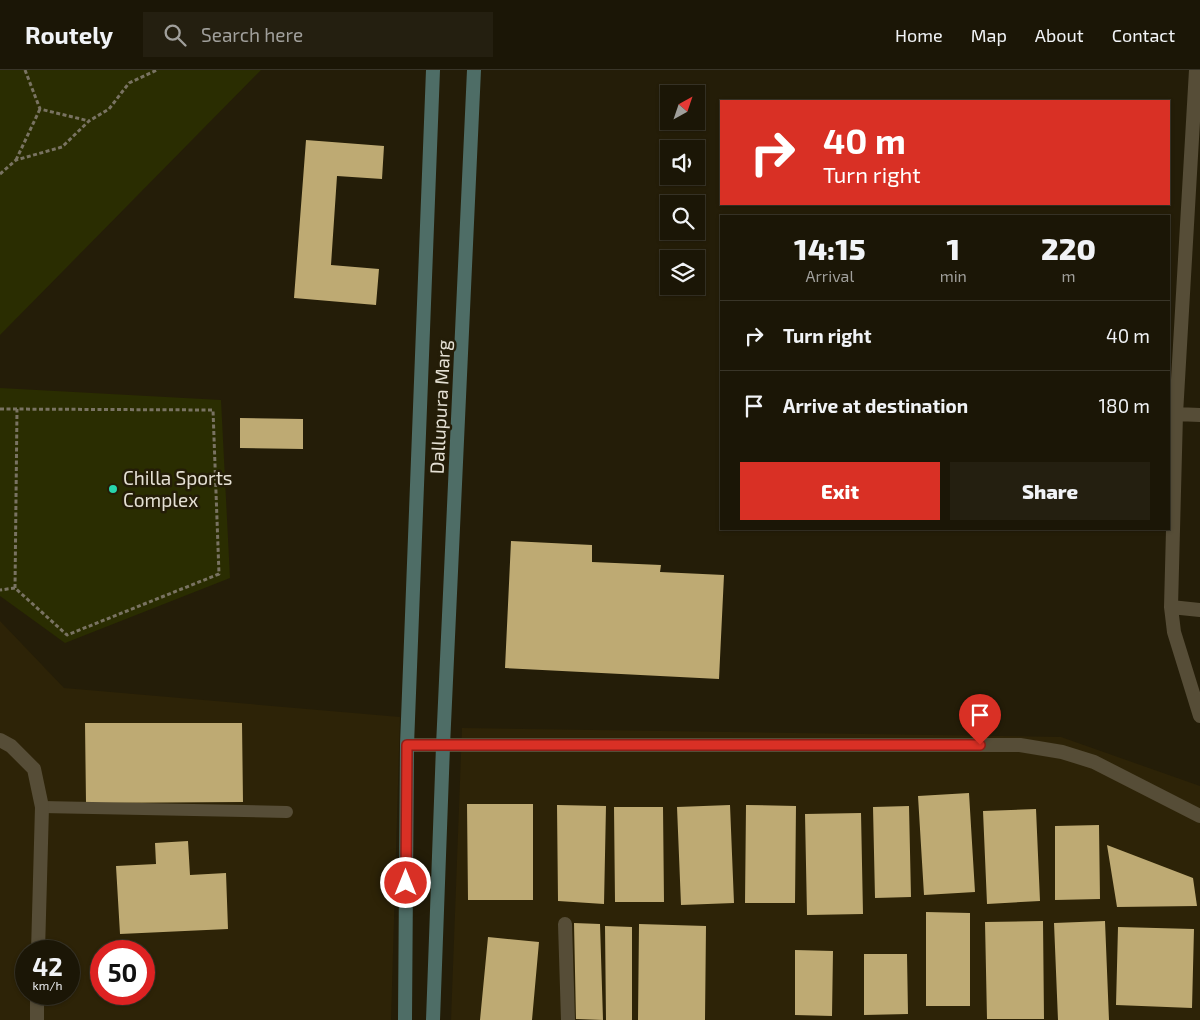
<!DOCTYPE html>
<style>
body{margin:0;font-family:"Exo 2",sans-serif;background:#241f10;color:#f1f3f6;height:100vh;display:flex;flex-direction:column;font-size:19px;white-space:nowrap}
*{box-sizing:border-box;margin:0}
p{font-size:16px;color:#a09f9b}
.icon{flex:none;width:28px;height:28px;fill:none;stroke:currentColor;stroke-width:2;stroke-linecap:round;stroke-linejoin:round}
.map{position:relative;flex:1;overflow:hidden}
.drawer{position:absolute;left:720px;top:145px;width:450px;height:315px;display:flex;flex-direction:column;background:#1b1606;border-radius:0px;box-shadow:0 1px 4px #0004,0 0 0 1px #393528}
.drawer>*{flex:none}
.guide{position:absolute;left:720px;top:30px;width:450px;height:105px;border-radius:0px;box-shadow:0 1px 4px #0004,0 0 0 1px #393528;background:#d93025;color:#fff;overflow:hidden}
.needle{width:32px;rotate:40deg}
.controls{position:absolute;left:660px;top:15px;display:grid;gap:10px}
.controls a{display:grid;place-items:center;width:45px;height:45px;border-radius:0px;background:#1b1606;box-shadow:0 1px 4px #0004,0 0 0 1px #393528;font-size:25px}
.speed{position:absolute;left:15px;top:870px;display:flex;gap:10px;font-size:25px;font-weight:700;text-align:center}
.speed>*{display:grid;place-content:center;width:65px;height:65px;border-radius:50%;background:#1b1606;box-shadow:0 1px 4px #0004,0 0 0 1px #393528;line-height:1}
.speed small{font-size:12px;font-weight:400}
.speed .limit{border:8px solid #d22;background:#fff;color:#111}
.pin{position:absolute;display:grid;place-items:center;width:42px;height:42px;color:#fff;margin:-51px -21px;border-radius:50% 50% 50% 0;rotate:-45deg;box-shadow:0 0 5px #0007}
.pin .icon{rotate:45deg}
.me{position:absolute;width:55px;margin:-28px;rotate:0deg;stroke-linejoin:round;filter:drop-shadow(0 0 4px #0008)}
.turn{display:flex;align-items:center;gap:18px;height:105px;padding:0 20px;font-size:22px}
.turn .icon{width:65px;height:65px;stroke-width:2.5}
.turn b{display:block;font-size:35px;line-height:42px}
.eta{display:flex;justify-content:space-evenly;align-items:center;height:85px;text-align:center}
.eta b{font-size:30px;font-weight:800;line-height:35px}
.cta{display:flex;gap:10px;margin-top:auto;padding:10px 20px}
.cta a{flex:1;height:58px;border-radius:0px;background:#d93025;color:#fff;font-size:20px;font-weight:800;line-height:58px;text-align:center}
.cta a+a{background:#241f10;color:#f1f3f6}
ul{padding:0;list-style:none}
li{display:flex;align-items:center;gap:15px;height:70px;padding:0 20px;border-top:1px solid #393528}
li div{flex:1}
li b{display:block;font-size:19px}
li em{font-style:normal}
header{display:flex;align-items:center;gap:30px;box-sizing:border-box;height:70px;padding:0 25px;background:#1b1606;border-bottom:1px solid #393528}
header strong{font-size:24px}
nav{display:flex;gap:28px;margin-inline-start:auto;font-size:18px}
.search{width:350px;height:45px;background:#241f10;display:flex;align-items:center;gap:12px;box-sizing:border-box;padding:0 18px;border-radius:0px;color:#a09f9b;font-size:19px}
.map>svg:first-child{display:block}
.built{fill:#2d2307;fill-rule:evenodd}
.green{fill:#2a2d01}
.building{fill:#beaa73}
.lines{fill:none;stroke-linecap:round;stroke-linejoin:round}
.path{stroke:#797362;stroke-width:3;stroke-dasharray:4 2.5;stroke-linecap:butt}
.service{stroke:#564d37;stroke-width:12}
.minor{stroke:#564d37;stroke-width:14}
.secondary{stroke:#4e6d66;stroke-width:14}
.route-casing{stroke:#8d1f18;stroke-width:12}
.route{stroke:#d93025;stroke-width:9}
.poi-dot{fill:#28d5ad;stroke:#241d08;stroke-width:2}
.labels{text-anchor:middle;stroke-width:5;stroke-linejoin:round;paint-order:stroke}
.street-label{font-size:19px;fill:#e5e0d4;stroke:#241d08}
.poi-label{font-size:19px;fill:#e5e0d4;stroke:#241d08;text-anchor:start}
</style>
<header>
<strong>Routely</strong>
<div class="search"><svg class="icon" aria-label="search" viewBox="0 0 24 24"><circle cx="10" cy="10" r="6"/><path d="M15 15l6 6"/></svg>Search here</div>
<nav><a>Home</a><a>Map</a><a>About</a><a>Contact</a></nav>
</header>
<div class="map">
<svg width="1200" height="950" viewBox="0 0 1200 950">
<rect width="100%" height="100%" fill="#241d08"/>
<!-- built -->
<path class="built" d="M0 551 64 618 400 647 391 950H0ZM26 881H69V924H26ZM101 881H144V924H101Z
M462 658 1061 667 1200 716V950H451Z"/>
<!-- green -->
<path class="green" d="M0 0H261L0 265Z
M0 318 221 330 230 508 65 573 0 526Z"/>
<!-- building -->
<path class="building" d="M306 70 384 76 382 109 337 106 331 195 379 199 376 235 294 228Z
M240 348 303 349V379L240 378Z
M511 471 592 475V492L661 495 660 502 724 505 719 609 505 598Z
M85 653H242L243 732 86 733Z
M969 723 975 822 924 825 918 726Z
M467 734H533V830H468Z
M557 735 606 736 604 834 558 831Z
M730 735 734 833 681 835 677 737Z
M746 735 796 736 795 833H745Z
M909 736 911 827 875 828 873 737Z
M614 737H663L664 832H615Z
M1036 739 1040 831 987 834 983 741Z
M861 743 863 844 807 845 805 744Z
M1099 755 1100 829 1055 830V756Z
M188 771 190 805 226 803 228 859 120 864 116 796 156 794 155 773Z
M1107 775 1193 808 1197 836 1117 837Z
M926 842 970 843V936H926Z
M1043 851 1044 949H987L985 852Z
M1105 851 1109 950H1058L1054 853Z
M574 853 600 854 603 950 576 949Z
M639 854 706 856 705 950H638Z
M605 856 632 857V950H606Z
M1118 857 1194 859 1192 938 1116 935Z
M488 867 539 872 532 950H480Z
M795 880 833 881 832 946 795 945Z
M864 884H907L908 944 864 945Z"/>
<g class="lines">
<!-- path -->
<path class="path" d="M25 0 40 39 89 51
M16 90 40 39
M0 104 16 90 62 77 89 51 109 39 129 13 157 0
M0 339 213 340 219 504 67 565 15 518 0 520
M15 518 17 339"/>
<!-- service -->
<path class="service" d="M42 737 287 742"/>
<!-- minor -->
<path class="minor" d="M1196 0 1176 344 1171 537 1174 562 1200 646
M1176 344 1200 345
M1171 537 1200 540
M0 670 11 676 34 699 42 737 38 881
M407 675H1020L1062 682 1094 692 1200 746
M565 854 568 950
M37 950V924"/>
<!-- secondary -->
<path class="secondary" d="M405 950 407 675 433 0
M433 950 443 676 474 0"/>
</g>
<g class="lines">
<!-- route casing -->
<g class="route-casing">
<path id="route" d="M406 813 407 675H980"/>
</g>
<!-- route -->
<use href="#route" class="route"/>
</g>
<!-- markers -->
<circle class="poi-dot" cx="113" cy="419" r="5"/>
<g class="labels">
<!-- street labels -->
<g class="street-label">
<text transform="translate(440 337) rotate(-87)" y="7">Dallupura Marg</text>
</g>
<!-- poi labels -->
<g class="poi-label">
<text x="123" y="415">Chilla Sports<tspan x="123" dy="22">Complex</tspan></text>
</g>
</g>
</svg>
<div class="controls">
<a><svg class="needle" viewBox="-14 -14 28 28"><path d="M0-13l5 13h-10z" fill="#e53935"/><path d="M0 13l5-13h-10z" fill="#a09f9b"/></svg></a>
<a><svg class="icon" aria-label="sound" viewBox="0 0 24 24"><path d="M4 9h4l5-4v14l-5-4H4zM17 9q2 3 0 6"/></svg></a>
<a><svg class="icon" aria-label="search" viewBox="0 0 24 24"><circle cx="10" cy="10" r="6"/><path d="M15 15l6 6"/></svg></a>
<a><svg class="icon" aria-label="layers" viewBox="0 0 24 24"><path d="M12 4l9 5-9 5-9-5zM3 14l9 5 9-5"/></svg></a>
</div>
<div class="speed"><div>42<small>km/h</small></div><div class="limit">50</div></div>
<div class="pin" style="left:980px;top:675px;background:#d93025"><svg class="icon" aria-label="arrive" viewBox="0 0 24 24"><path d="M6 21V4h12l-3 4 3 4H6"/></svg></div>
<svg class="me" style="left:406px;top:813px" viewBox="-20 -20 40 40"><circle r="17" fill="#d93025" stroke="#fff" stroke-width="3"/><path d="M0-11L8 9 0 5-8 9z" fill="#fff"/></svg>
<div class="guide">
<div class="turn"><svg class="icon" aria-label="right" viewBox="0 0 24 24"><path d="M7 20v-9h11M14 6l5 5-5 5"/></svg><div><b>40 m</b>Turn right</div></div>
</div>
<section class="drawer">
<div class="eta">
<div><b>14:15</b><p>Arrival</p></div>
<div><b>1</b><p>min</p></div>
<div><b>220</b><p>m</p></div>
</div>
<ul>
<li><svg class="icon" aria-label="right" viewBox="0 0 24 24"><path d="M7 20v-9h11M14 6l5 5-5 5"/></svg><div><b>Turn right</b></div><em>40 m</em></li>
<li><svg class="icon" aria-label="arrive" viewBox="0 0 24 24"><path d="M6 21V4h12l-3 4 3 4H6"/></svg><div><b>Arrive at destination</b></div><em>180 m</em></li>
</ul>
<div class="cta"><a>Exit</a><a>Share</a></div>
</section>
</div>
